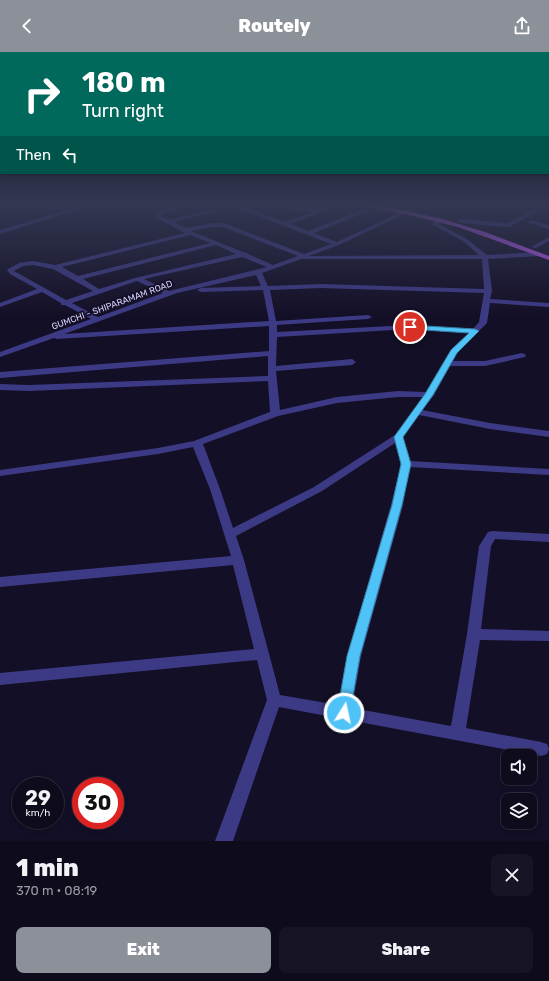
<!DOCTYPE html>
<meta charset="utf-8">
<style>
body{margin:0;font-family:Rubik,sans-serif;background:#171425;color:#f1f3f6;height:100vh;display:flex;flex-direction:column;font-size:15px;white-space:nowrap}
*{box-sizing:border-box;margin:0}
p{font-size:13px;color:#9b9ba3}
.icon{flex:none;width:22px;height:22px;fill:none;stroke:currentColor;stroke-width:2;stroke-linecap:round;stroke-linejoin:round}
.map{position:relative;height:789px;overflow:hidden}
.side{display:flex;flex-direction:column;background:#0e0b1c;flex:1}
.side>*{flex:none}
.hud{position:absolute;left:0px;top:0px;width:549px;height:122px;box-shadow:0 2px 6px #0003,0 0 0 1px #2e2b3b;background:#00695c;color:#fff;overflow:hidden}
.tools{position:absolute;left:501px;top:697px;display:grid;gap:8px}
.tools a{display:grid;place-items:center;width:36px;height:36px;border-radius:8px;background:#0e0b1c;box-shadow:0 2px 6px #0003,0 0 0 1px #2e2b3b;font-size:20px}
.speed{position:absolute;left:12px;top:725px;display:flex;gap:8px;font-size:20px;font-weight:700;text-align:center}
.speed>*{display:grid;place-content:center;width:52px;height:52px;border-radius:50%;background:#0e0b1c;box-shadow:0 2px 6px #0003,0 0 0 1px #2e2b3b;line-height:1}
.speed small{font-size:10px;font-weight:400}
.speed .limit{border:6px solid #d22;background:#fff;color:#111}
.pin{position:absolute;display:grid;place-items:center;width:34px;height:34px;color:#fff;margin:-17px;border:2px solid #fff;border-radius:50%;box-shadow:0 1px 4px #0007}
.me{position:absolute;width:44px;margin:-22px;rotate:10deg;stroke-linejoin:round;filter:drop-shadow(0 0 3px #0008)}
.turn{display:flex;align-items:center;gap:14px;height:84px;padding:0 16px;font-size:18px}
.turn .icon{width:52px;height:52px;stroke-width:2.5}
.turn b{display:block;font-size:28px;line-height:34px}
.then{display:flex;align-items:center;height:38px;padding:0 16px;background:#0003;gap:8px;font-size:15px}
.round{display:grid;place-items:center;flex:none;width:42px;height:42px;border-radius:8px;background:#171425}
.overview{display:flex;align-items:center;justify-content:space-between;height:68px;padding:0 16px}
h1{font-size:24px;font-weight:800;line-height:30px}
.button{display:flex;gap:8px;margin-top:auto;padding:8px 16px}
.button a{flex:1;height:46px;border-radius:8px;background:#8c9099;color:#fff;font-size:16px;font-weight:800;line-height:46px;text-align:center}
.button a+a{background:#171425;color:#f1f3f6}
header{display:flex;justify-content:space-between;align-items:center;height:52px;padding:0 16px;background:#8c9099;color:#fff;font-size:18px;font-weight:800}
.map>svg:first-child{display:block}
.lines{fill:none;stroke-linecap:round;stroke-linejoin:round}
.minor{fill:#3d3a85;fill-rule:evenodd}
.major{fill:#c25bff;fill-rule:evenodd}
.route{fill:#4fc3f7;stroke:#337fa1}
.labels{text-anchor:middle;stroke-width:3.5;stroke-linejoin:round;paint-order:stroke}
.far-street-label{font-size:9px;fill:#d9d4ff;stroke:#130f26}
</style>
<header><svg class="icon" aria-label="back" viewBox="0 0 24 24"><path d="M15 5l-7 7 7 7"/></svg>Routely<svg class="icon" aria-label="share" viewBox="0 0 24 24"><path d="M12 15V3M7 8l5-5 5 5M5 13v7h14v-7"/></svg></header>
<div class="map">
<svg width="549" height="789" viewBox="0 0 549 789">
<rect width="100%" height="100%" fill="#130f26"/>
<g class="lines">
<!-- minor -->
<path class="minor" d="M0 154H8L0 157Z
M81 154H89L0 182V178Z
M180 154H190L166 160 161 164 169 168 226 154H242L284 170 313 160 272 156 269 154C286 154 302 157 318 157 324 157 330 154 337 154L290 172 308 179 372 154H376V156L314 181 337 190 414 154H421L339 193 309 204 479 203 463 189 431 172 441 166 444 168 438 172 467 187 487 203 540 200 543 202 540 204 488 207 492 239 490 247 549 251V255L490 251 487 271 457 301 453 309H485L522 301 526 303 525 305 485 314H450L434 343 422 358 490 371 549 379V385L490 377 419 363 403 385 410 409 549 417V423L410 415 403 453 361 604 352 656 451 674 467 582 479 494 488 480 492 479 549 482V490L495 487 491 494 481 577 549 579V589L480 588 466 676 541 690 547 692 549 697 547 702 541 704 279 655 233 789H215L267 648 257 608 0 633V621L254 597 233 513 0 535V525L231 504 210 437 193 395 158 402 0 424V418L158 396 194 389 270 360 268 329 29 339 0 338V332L29 333 268 324V304L0 326V320L269 299V274L57 287 54 286 0 305V300L91 267 65 253H61V251L42 240 0 255V251L37 237 10 222 7 218 8 217 19 211 33 209 55 213 185 181 155 165 156 162 162 158ZM234 154 235 155 331 192 304 202 224 171H213L186 176 174 170ZM213 175H223L298 204 273 213 248 202 247 201 243 200 191 179ZM190 183 210 191 78 224 62 215ZM216 193 236 202 135 226 99 237 83 227ZM242 205 267 215 169 239 144 227ZM301 207H482L484 237 321 232 268 234 262 221ZM33 213 53 217 93 239 66 248 14 219 23 214ZM256 223 261 234 201 236 197 238 201 240 263 238 269 269 64 282 177 241ZM137 229 163 241 98 265 72 251ZM321 236 484 241 479 270 473 277 410 273 277 280V273L368 267 372 265 368 263 276 269 270 238ZM410 277 469 281 451 298 426 340 398 339 337 345 280 358 276 319 352 313 356 310 352 307 276 314 277 285ZM398 345H423L395 383 314 435 233 476 220 437 203 392 278 364 337 351ZM395 391 401 412 391 453 347 604 338 653 280 643 244 508 236 484 322 439Z
M541 154H549V155L541 157 509 175 460 171 457 169 460 167 508 171Z
M531 168 549 173V177L529 171 528 170Z
M549 185V189L536 196 531 195Z"/>
<!-- major -->
<path class="major" d="M365 154 391 156 439 166 485 180 549 204V208L458 175 414 164Z"/>
</g>
<!-- sky -->
<linearGradient id="sky" x2="0" y2="1"><stop stop-color="#0a0815"/><stop offset="0.58" stop-color="#333752"/><stop offset="1" stop-color="#333752" stop-opacity="0"/></linearGradient>
<rect width="549" height="264" fill="url(#sky)"/>
<!-- route -->
<path class="route" d="M410 273 475 277 479 279 457 301 433 343 403 385 411 412 402 453 360 604 350 661 348 665 344 667 339 665 337 661 347 604 392 453 401 412 394 385 425 342 451 298 469 281 408 277 407 275Z"/>
<g class="labels">
<!-- far-street labels -->
<g class="far-street-label">
<text transform="translate(112 253) rotate(-20)" y="3">GUMCHI - SHIPARAMAM ROAD</text>
</g>
</g>
</svg>
<div class="tools">
<a><svg class="icon" aria-label="sound" viewBox="0 0 24 24"><path d="M4 9h4l5-4v14l-5-4H4zM17 9q2 3 0 6"/></svg></a>
<a><svg class="icon" aria-label="layers" viewBox="0 0 24 24"><path d="M12 4l9 5-9 5-9-5zM3 14l9 5 9-5"/></svg></a>
</div>
<div class="speed"><div>29<small>km/h</small></div><div class="limit">30</div></div>
<div class="pin" style="left:410px;top:275px;background:#d93025"><svg class="icon" aria-label="arrive" viewBox="0 0 24 24"><path d="M6 21V4h12l-3 4 3 4H6"/></svg></div>
<svg class="me" style="left:344px;top:661px" viewBox="-20 -20 40 40"><circle r="17" fill="#4fc3f7" stroke="#fff" stroke-width="3"/><path d="M0-11L8 9 0 5-8 9z" fill="#fff"/></svg>
<div class="hud">
<div class="turn"><svg class="icon" aria-label="right" viewBox="0 0 24 24"><path d="M7 20v-9h11M14 6l5 5-5 5"/></svg><div><b>180 m</b>Turn right</div></div>
<div class="then">Then<svg class="icon" aria-label="left" viewBox="0 0 24 24"><path d="M17 20v-9H6M10 6l-5 5 5 5"/></svg></div>
</div>
</div>
<section class="side">
<div class="overview"><div><h1>1 min</h1><p>370 m · 08:19</p></div><a class="round"><svg class="icon" aria-label="close" viewBox="0 0 24 24"><path d="M6 6l12 12M18 6L6 18"/></svg></a></div>
<div class="button"><a>Exit</a><a>Share</a></div>
</section>
